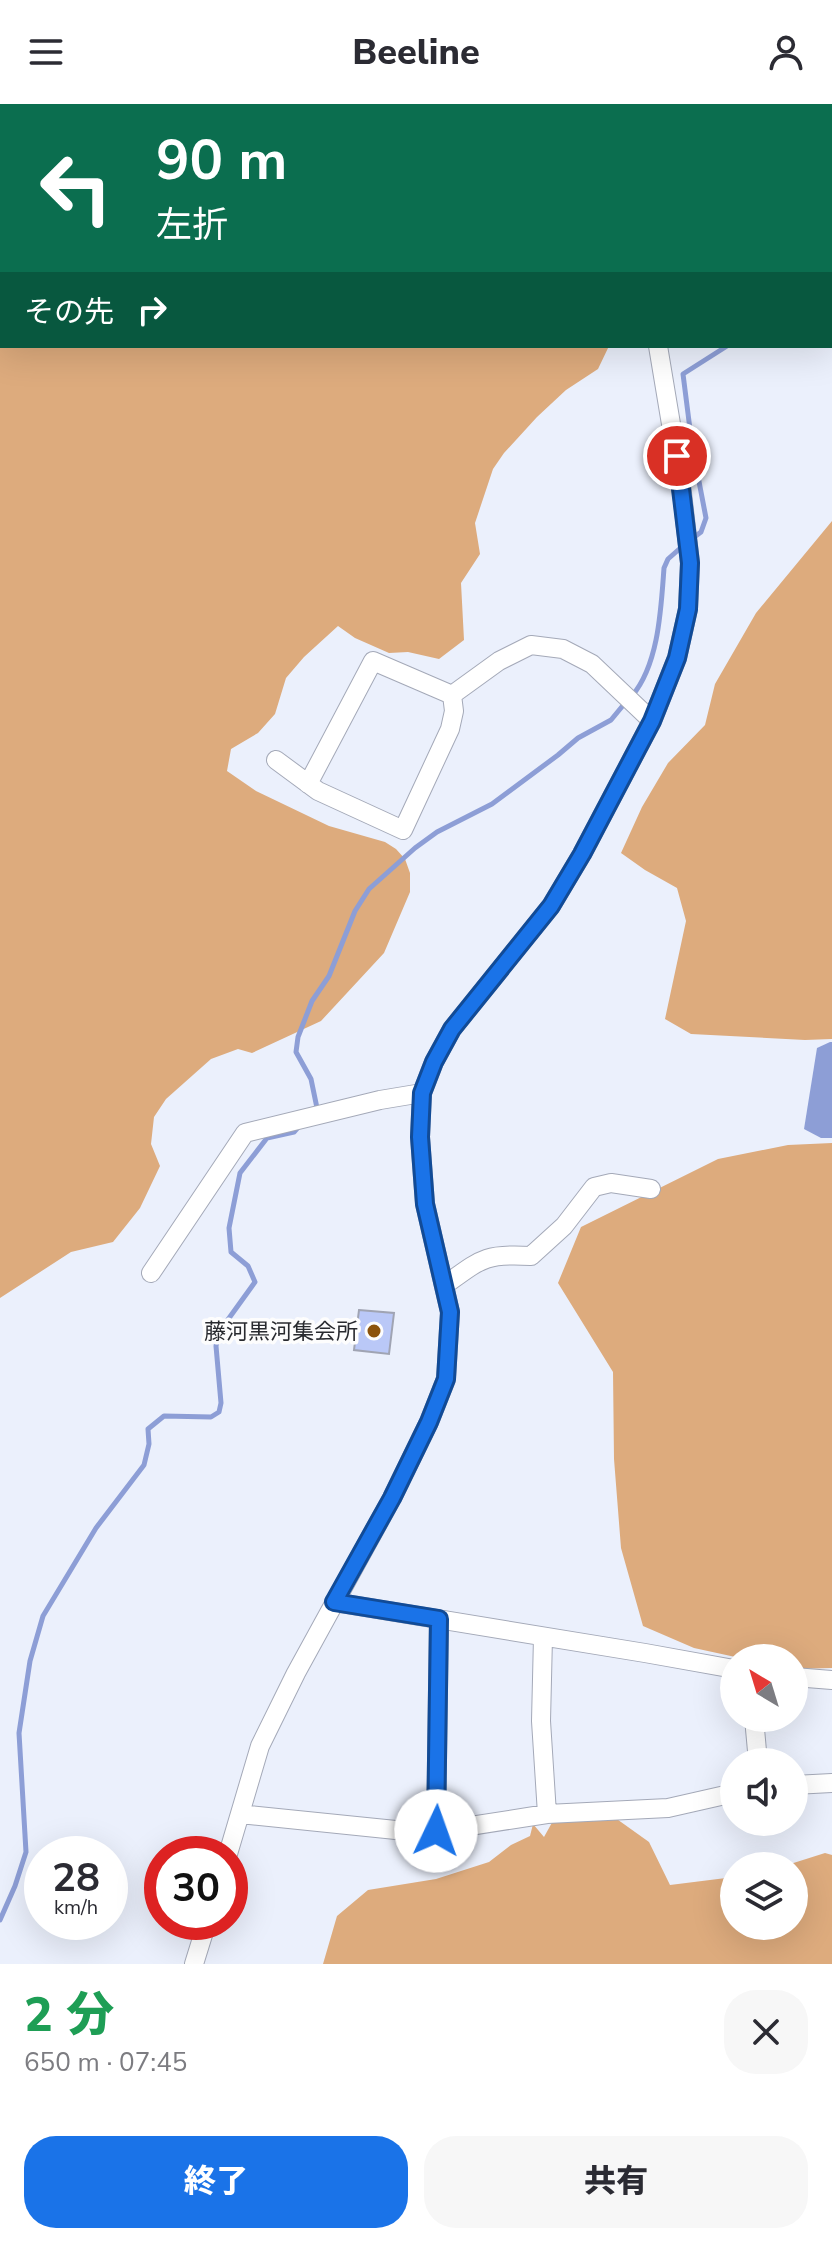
<!DOCTYPE html>
<html lang="ja">
<meta charset="utf-8">
<style>
body{margin:0;font-family:"Nunito Sans","Noto Sans JP",sans-serif;background:#f7f7f7;color:#2b2b33;height:100vh;display:flex;flex-direction:column;font-size:30px;white-space:nowrap}
*{box-sizing:border-box;margin:0}
p{font-size:26px;color:#7c7c81}
.icon{flex:none;width:44px;height:44px;fill:none;stroke:currentColor;stroke-width:2;stroke-linecap:round;stroke-linejoin:round}
.map{position:relative;height:1860px;overflow:hidden}
.details{display:flex;flex-direction:column;background:#fff;flex:1}
.details>*{flex:none}
.hud{position:absolute;left:0px;top:0px;width:832px;height:244px;box-shadow:0 8px 32px #0002;background:#0b6e4f;color:#fff;overflow:hidden}
.needle{width:52px;rotate:322deg}
.tools{position:absolute;left:720px;top:1540px;display:grid;gap:16px}
.tools a{display:grid;place-items:center;width:88px;height:88px;border-radius:50%;background:#fff;box-shadow:0 8px 32px #0002;font-size:40px}
.speed{position:absolute;left:24px;top:1732px;display:flex;gap:16px;font-size:40px;font-weight:700;text-align:center}
.speed>*{display:grid;place-content:center;width:104px;height:104px;border-radius:50%;background:#fff;box-shadow:0 8px 32px #0002;line-height:1}
.speed small{font-size:20px;font-weight:400}
.speed .limit{border:12px solid #d22;background:#fff;color:#111}
.pin{position:absolute;display:grid;place-items:center;width:68px;height:68px;color:#fff;margin:-34px;border:4px solid #fff;border-radius:50%;box-shadow:0 2px 8px #0007}
.me{position:absolute;width:88px;margin:-44px;rotate:3deg;stroke-linejoin:round;filter:drop-shadow(0 0 6px #0008)}
.turn{display:flex;align-items:center;gap:28px;height:168px;padding:0 24px;font-size:36px}
.turn .icon{width:104px;height:104px;stroke-width:2.5}
.turn b{display:block;font-size:56px;line-height:68px}
.then{display:flex;align-items:center;height:76px;padding:0 24px;background:#0003;gap:16px;font-size:30px}
.round{display:grid;place-items:center;flex:none;width:84px;height:84px;border-radius:32px;background:#f7f7f7}
.overview{display:flex;align-items:center;justify-content:space-between;height:136px;padding:0 24px}
h1{font-size:48px;font-weight:800;line-height:60px;color:#1e9e55}
.button{display:flex;gap:16px;margin-top:auto;padding:16px 24px}
.button a{flex:1;height:92px;border-radius:32px;background:#1a73e8;color:#fff;font-size:32px;font-weight:800;line-height:92px;text-align:center}
.button a+a{background:#f7f7f7;color:#2b2b33}
header{display:flex;justify-content:space-between;align-items:center;height:104px;padding:0 24px;background:#fff;font-size:36px;font-weight:800}
.map>svg:first-child{display:block}
.forest{fill:#ddab7d}
.water{fill:#8d9ed6}
.lines{fill:none;stroke-linecap:round;stroke-linejoin:round}
.stream{stroke:#8d9ed6;stroke-width:5}
.building{fill:#bac8f7;stroke:#a0a4b3;stroke-width:2}
.minor-casing{stroke:#a4a9b8;stroke-width:20}
.minor{stroke:#fff;stroke-width:18}
.route-casing{stroke:#114b97;stroke-width:20}
.route{stroke:#1a73e8;stroke-width:14}
.poi-dot{fill:#8c530c;stroke:#fdfdfd;stroke-width:3}
.labels{text-anchor:middle;stroke-width:7;stroke-linejoin:round;paint-order:stroke}
.poi-label{font-size:22px;fill:#282a2f;stroke:#fdfdfd;text-anchor:end}
</style>
<header><svg class="icon" aria-label="menu" viewBox="0 0 24 24"><path d="M4 6h16M4 12h16M4 18h16"/></svg>Beeline<svg class="icon" aria-label="person" viewBox="0 0 24 24"><circle cx="12" cy="8" r="4"/><path d="M4 21q1-7 8-7t8 7"/></svg></header>
<div class="map">
<svg width="832" height="1860" viewBox="0 0 832 1860">
<rect width="100%" height="100%" fill="#ebf0fc"/>
<!-- forest -->
<path class="forest" d="M0 0H7V2H2V242H609L598 265 566 286 537 313 504 349 493 365 475 419 480 450 461 479 464 536 439 555 408 548 389 549 355 534 338 522 304 553 286 574 275 610 258 629 231 645 227 667 256 687 329 722 385 738 396 745 405 755 410 769V788L384 849 321 917 252 949 238 945 211 955 166 995 154 1013 151 1040 160 1062 140 1104 113 1138 71 1148 0 1194Z
M507 0H657L655 2H505Z
M832 417V935L805 936 691 930 665 915 686 817 677 784 645 766 621 749 642 703 668 659 705 621 715 580 756 509Z
M832 1039V1564L794 1565V1554H740L694 1544 643 1522 621 1444 614 1355 613 1268 558 1179 581 1123 718 1055 788 1041Z
M614 1713 649 1738 670 1781 734 1773V1822H794V1762H784L825 1749 832 1751V1860H323L337 1812 368 1786 436 1775 489 1758 511 1741 530 1732 533 1720 544 1733 554 1715Z"/>
<!-- water -->
<path class="water" d="M830 938H832V1034H821L804 1025 817 944Z"/>
<g class="lines">
<!-- stream -->
<path class="stream" d="M830 120 832 118
M693 434 701 428 706 414 692 341 683 270 727 242
M632 592C659 560 661 504 664 464L668 455 685 440
M315 1006 317 1004 311 975 296 948 298 933 312 897 329 872 355 807 369 785 415 744 437 728 492 700 558 651 578 634 611 616 625 599
M0 1816 15 1782 26 1748 19 1629 30 1557 43 1512 96 1424 144 1361 149 1340 148 1325 164 1312 211 1313 219 1308 221 1299 216 1242 219 1228 255 1178 248 1162 231 1148 229 1124 240 1069 267 1034 294 1028 300 1021"/>
</g>
<!-- building -->
<path class="building" d="M359 1206 394 1209 389 1250 354 1246Z"/>
<g class="lines">
<!-- minor casing -->
<g class="minor-casing">
<path id="minor" d="M710 2V0
M276 656 318 687 403 726 450 625 454 607 452 591 499 557 531 541 563 545 592 560 652 617
M308 680 373 557 452 591
M151 1169 245 1029 380 996 422 989
M445 1181C481 1155 485 1149 531 1152L564 1122 594 1083 611 1079 651 1085
M334 1498 645 1549 734 1565
M543 1533 541 1617 547 1710
M794 1573 832 1576
M754 1614 758 1658
M794 1681 832 1679
M240 1710 425 1729 547 1710 668 1704 734 1689
M436 1727 439 1515
M228 1750 260 1642 296 1569 392 1394 429 1318 446 1275 450 1208 425 1100 420 1033 422 989 434 958 452 925 551 802 582 750 652 617 677 554 688 505 690 459 681 380 658 242
M194 1860 207 1818"/>
</g>
<!-- minor -->
<use href="#minor" class="minor"/>
</g>
<g class="lines">
<!-- route casing -->
<g class="route-casing">
<path id="route" d="M436 1727 439 1515 334 1498 392 1394 429 1318 446 1275 450 1208 425 1100 420 1033 422 989 434 958 452 925 551 802 582 750 652 617 677 554 688 505 690 459 677 352"/>
</g>
<!-- route -->
<use href="#route" class="route"/>
</g>
<!-- markers -->
<circle class="poi-dot" cx="374" cy="1227" r="8"/>
<g class="labels">
<!-- poi labels -->
<g class="poi-label">
<text x="358" y="1235">藤河黒河集会所</text>
</g>
</g>
</svg>
<div class="tools">
<a><svg class="needle" viewBox="-14 -14 28 28"><path d="M0-13l5 13h-10z" fill="#e53935"/><path d="M0 13l5-13h-10z" fill="#7c7c81"/></svg></a>
<a><svg class="icon" aria-label="sound" viewBox="0 0 24 24"><path d="M4 9h4l5-4v14l-5-4H4zM17 9q2 3 0 6"/></svg></a>
<a><svg class="icon" aria-label="layers" viewBox="0 0 24 24"><path d="M12 4l9 5-9 5-9-5zM3 14l9 5 9-5"/></svg></a>
</div>
<div class="speed"><div>28<small>km/h</small></div><div class="limit">30</div></div>
<div class="pin" style="left:677px;top:352px;background:#d93025"><svg class="icon" aria-label="arrive" viewBox="0 0 24 24"><path d="M6 21V4h12l-3 4 3 4H6"/></svg></div>
<svg class="me" style="left:436px;top:1727px" viewBox="-20 -20 40 40"><circle r="19" fill="#fff"/><path d="M0-13L10 11 0 6-10 11z" fill="#1a73e8"/></svg>
<div class="hud">
<div class="turn"><svg class="icon" aria-label="left" viewBox="0 0 24 24"><path d="M17 20v-9H6M10 6l-5 5 5 5"/></svg><div><b>90 m</b>左折</div></div>
<div class="then">その先<svg class="icon" aria-label="right" viewBox="0 0 24 24"><path d="M7 20v-9h11M14 6l5 5-5 5"/></svg></div>
</div>
</div>
<section class="details">
<div class="overview"><div><h1>2 分</h1><p>650 m · 07:45</p></div><a class="round"><svg class="icon" aria-label="close" viewBox="0 0 24 24"><path d="M6 6l12 12M18 6L6 18"/></svg></a></div>
<div class="button"><a>終了</a><a>共有</a></div>
</section>
